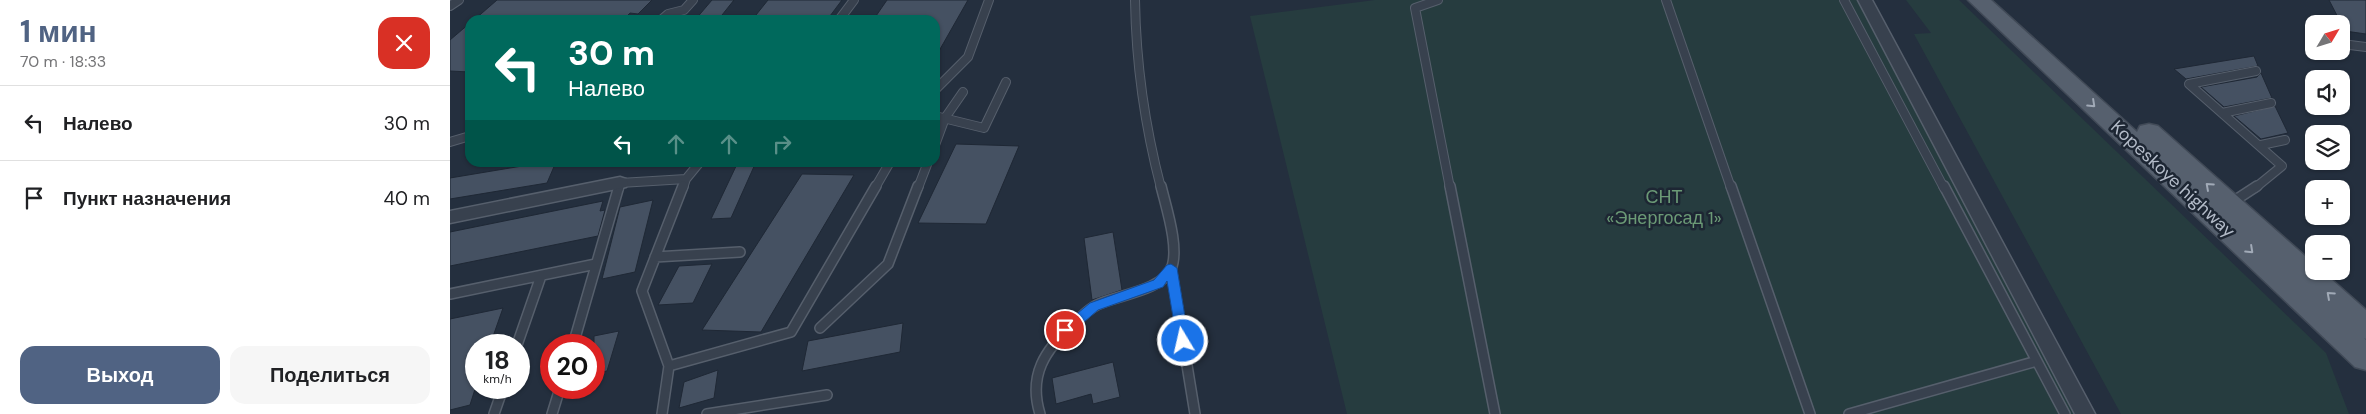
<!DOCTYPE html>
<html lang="ru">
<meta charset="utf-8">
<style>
body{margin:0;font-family:"DM Sans",sans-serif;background:#f6f6f6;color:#202124;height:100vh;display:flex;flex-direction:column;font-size:19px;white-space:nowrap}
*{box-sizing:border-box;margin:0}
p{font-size:16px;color:#757577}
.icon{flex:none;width:28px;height:28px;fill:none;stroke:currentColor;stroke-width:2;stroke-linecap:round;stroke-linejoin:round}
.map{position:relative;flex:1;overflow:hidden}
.details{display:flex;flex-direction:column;background:#fff;width:450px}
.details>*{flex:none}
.banner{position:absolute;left:15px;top:15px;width:475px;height:152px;border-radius:15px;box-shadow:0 1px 4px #0004;background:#00695c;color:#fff;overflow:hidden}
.needle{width:32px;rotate:52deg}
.fabs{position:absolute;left:1855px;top:15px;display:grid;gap:10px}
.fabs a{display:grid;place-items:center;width:45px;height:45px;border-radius:10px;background:#fff;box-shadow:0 1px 4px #0004;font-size:25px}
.speed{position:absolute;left:15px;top:334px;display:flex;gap:10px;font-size:25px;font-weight:700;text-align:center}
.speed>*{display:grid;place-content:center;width:65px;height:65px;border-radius:50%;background:#fff;box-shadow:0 1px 4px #0004;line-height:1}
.speed small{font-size:12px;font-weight:400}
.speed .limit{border:8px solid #d22;background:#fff;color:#111}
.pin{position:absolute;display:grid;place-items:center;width:42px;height:42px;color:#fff;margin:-21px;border:2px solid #fff;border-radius:50%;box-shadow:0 1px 5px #0007}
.me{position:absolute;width:55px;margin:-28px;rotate:351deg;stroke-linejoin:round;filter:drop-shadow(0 0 4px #0008)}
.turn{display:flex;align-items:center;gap:18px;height:105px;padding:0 20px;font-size:22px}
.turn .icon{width:65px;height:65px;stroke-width:2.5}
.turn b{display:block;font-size:35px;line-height:42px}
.lanes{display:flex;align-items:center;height:48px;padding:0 20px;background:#0003;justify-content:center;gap:25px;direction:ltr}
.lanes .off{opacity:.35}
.round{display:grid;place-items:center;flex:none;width:52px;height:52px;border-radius:15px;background:#f6f6f6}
.headline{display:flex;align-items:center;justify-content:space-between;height:85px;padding:0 20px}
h1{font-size:30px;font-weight:700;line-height:38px;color:#506383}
.primary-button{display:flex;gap:10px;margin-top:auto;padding:10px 20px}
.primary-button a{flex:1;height:58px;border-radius:15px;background:#506383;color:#fff;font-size:20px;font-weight:700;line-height:58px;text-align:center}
.primary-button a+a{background:#f6f6f6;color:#202124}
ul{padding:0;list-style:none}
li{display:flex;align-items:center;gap:15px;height:75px;padding:0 20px;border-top:1px solid #e0e0e0}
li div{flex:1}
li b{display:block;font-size:19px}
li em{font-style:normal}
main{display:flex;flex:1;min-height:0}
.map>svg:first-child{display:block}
.green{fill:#263c3f}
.building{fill:#455162;stroke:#1f2835}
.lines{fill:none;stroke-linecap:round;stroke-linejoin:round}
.lane-far1-casing{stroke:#565f6c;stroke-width:10}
.lane-casing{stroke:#565f6c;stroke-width:12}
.street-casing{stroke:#565f6c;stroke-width:3}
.primary-casing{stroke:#414a57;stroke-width:3}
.lane-far1{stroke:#38414e;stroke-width:8}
.lane{stroke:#38414e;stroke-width:9}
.street{fill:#38414e;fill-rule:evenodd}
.primary{fill:#56606e;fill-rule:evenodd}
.oneway{stroke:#a1aab7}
.route{fill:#1a73e8;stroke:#114b97}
.labels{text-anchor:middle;stroke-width:5;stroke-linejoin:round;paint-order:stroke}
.street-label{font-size:18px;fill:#b4bcc9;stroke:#1d2633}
.park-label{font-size:18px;fill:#6b9a76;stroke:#1d2633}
</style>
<main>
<section class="details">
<div class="headline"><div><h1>1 мин</h1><p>70 m · 18:33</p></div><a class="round" style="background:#d93025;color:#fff"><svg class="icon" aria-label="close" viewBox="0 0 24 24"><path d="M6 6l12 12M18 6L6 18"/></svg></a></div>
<ul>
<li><svg class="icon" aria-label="left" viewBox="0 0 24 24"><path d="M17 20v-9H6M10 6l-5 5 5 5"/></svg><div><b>Налево</b></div><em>30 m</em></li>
<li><svg class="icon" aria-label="arrive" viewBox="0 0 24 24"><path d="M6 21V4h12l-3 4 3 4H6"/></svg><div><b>Пункт назначения</b></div><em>40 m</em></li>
</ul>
<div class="primary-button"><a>Выход</a><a>Поделиться</a></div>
</section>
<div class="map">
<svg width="1916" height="414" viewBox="0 0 1916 414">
<rect width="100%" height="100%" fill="#242f3e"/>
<!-- green -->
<path class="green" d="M925 0H1409L1628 414H897L800 16Z
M1456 0H1509L1876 353 1899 414H1671L1464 34 1481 33Z"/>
<!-- building -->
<path class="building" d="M47 0H202L188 14 180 13 173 20H24Z
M262 0H284L268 20H245Z
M318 0H392L377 20H302Z
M437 0H518L485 58V20H466L468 17 426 16Z
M1879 0H1916V34L1895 31Z
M20 23V72L0 71V40Z
M1804 56 1808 66 1736 79 1724 69Z
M1811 73 1822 98 1774 107 1751 87 1807 77Z
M1825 106 1838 133 1811 139 1784 116Z
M506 144 569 146 536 224 468 223Z
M96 162H106L97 183 0 199V178Z
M288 162H306L281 218 261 219Z
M352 174 404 175 311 332 252 330Z
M203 200 185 272 152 279 170 207Z
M153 201 150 211 155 210 148 236 0 266V232Z
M663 232 672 290 642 300 634 238Z
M262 264 243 303 208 305 229 266Z
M53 308 40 345H26V386L20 405 0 410V319Z
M453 323 450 352 352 371 358 341Z
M169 331 157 371 144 374V336Z
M663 362 670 397 643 404 641 394 606 404 602 378Z
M268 370 264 398 229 408 234 382Z"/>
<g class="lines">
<!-- lane-far1 casing -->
<g class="lane-far1-casing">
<path id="lane-far1" d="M685 0C686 63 695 127 711 188
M988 0 965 8 1000 188
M1216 0 1281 188
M1394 0 1494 188
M0 6 9 0
M211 20 218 14 234 10 243 0
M389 20 404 0
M1900 45 1916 47
M485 90 518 57 539 0
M1772 113 1821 103
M485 116 534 128 556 82
M0 142 20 136
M485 145 495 118 513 92
M1811 145 1835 140
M236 179 250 162
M169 188 170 183 236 179 233 188
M425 188 440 162
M468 188 478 162
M1805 188 1832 166 1739 84 1806 71"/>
</g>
<!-- lane casing -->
<g class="lane-casing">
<path id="lane" d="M233 186 192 291 219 366 341 332 426 186
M1000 186 1045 414
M1281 186 1360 414
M1494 186 1615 414
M1781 203 1807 186
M205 257 290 252
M721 268 745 414
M0 294 146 264
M370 328 438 264 468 186
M67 345 91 276
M123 345 169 186
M44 414 53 388
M102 414 110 388
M212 414 219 366
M257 414 377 395
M590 414C578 375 595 350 623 324 631 318 638 309 647 305 667 295 711 291 721 269 730 249 716 207 711 186
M1399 414 1587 361"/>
</g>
<!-- street casing -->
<g class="street-casing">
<path id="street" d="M1408 0H1422L1645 414H1625Z
M170 177 176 179 178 183 176 187 0 223V211Z"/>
</g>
<!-- primary casing -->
<g class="primary-casing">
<path id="primary" d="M1518 0H1541L1687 132 1690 126 1699 124 1708 126 1864 264V271H1872L1916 310V339L1914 338 1916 340V370L1905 367Z"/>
</g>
<!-- lane-far1 -->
<use href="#lane-far1" class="lane-far1"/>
<!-- lane -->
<use href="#lane" class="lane"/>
<!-- street -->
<use href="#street" class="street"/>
<!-- primary -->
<use href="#primary" class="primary"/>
</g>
<!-- one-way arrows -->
<defs><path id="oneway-chevron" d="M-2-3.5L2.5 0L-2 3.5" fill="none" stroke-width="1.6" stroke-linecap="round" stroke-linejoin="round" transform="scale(1.25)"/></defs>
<g class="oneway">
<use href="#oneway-chevron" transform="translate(1642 104) rotate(43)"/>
<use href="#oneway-chevron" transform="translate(1759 186) rotate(-138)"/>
<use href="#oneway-chevron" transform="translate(1800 250) rotate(43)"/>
<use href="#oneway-chevron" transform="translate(1880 295) rotate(-138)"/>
</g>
<!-- route -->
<path class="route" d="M721 264 727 268 739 341 738 345H728L727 341 717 281 713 287 648 310 620 334H611L609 330 611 327 640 303 704 280 717 265Z"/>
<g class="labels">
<!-- street labels -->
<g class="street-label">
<text transform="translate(1723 179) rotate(43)" y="6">Kopeskoye highway</text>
</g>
<!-- park labels -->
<g class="park-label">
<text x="1214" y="203">СНТ<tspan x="1214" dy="21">«Энергосад 1»</tspan></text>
</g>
</g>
</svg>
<div class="fabs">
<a><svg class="needle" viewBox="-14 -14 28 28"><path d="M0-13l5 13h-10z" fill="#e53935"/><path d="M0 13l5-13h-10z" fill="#757577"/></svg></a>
<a><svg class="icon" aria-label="sound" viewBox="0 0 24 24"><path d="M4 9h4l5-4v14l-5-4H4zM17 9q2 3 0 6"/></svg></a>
<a><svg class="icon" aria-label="layers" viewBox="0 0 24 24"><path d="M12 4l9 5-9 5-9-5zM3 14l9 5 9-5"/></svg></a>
<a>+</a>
<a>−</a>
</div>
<div class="speed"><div>18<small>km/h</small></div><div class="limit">20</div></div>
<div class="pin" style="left:615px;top:330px;background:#d93025"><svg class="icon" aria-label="arrive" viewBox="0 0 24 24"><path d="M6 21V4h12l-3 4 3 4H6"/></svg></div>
<svg class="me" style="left:733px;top:341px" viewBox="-20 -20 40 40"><circle r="17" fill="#1a73e8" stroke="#fff" stroke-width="3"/><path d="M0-11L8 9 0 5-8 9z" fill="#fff"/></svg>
<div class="banner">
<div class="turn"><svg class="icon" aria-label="left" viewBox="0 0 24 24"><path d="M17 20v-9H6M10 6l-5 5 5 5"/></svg><div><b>30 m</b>Налево</div></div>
<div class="lanes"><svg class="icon" aria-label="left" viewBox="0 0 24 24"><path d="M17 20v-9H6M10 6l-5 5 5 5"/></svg><svg class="icon off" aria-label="ahead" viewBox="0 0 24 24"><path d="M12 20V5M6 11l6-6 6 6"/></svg><svg class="icon off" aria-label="ahead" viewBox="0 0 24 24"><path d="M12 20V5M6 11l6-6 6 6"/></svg><svg class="icon off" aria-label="right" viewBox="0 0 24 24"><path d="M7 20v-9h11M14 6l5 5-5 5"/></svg></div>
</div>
</div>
</main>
